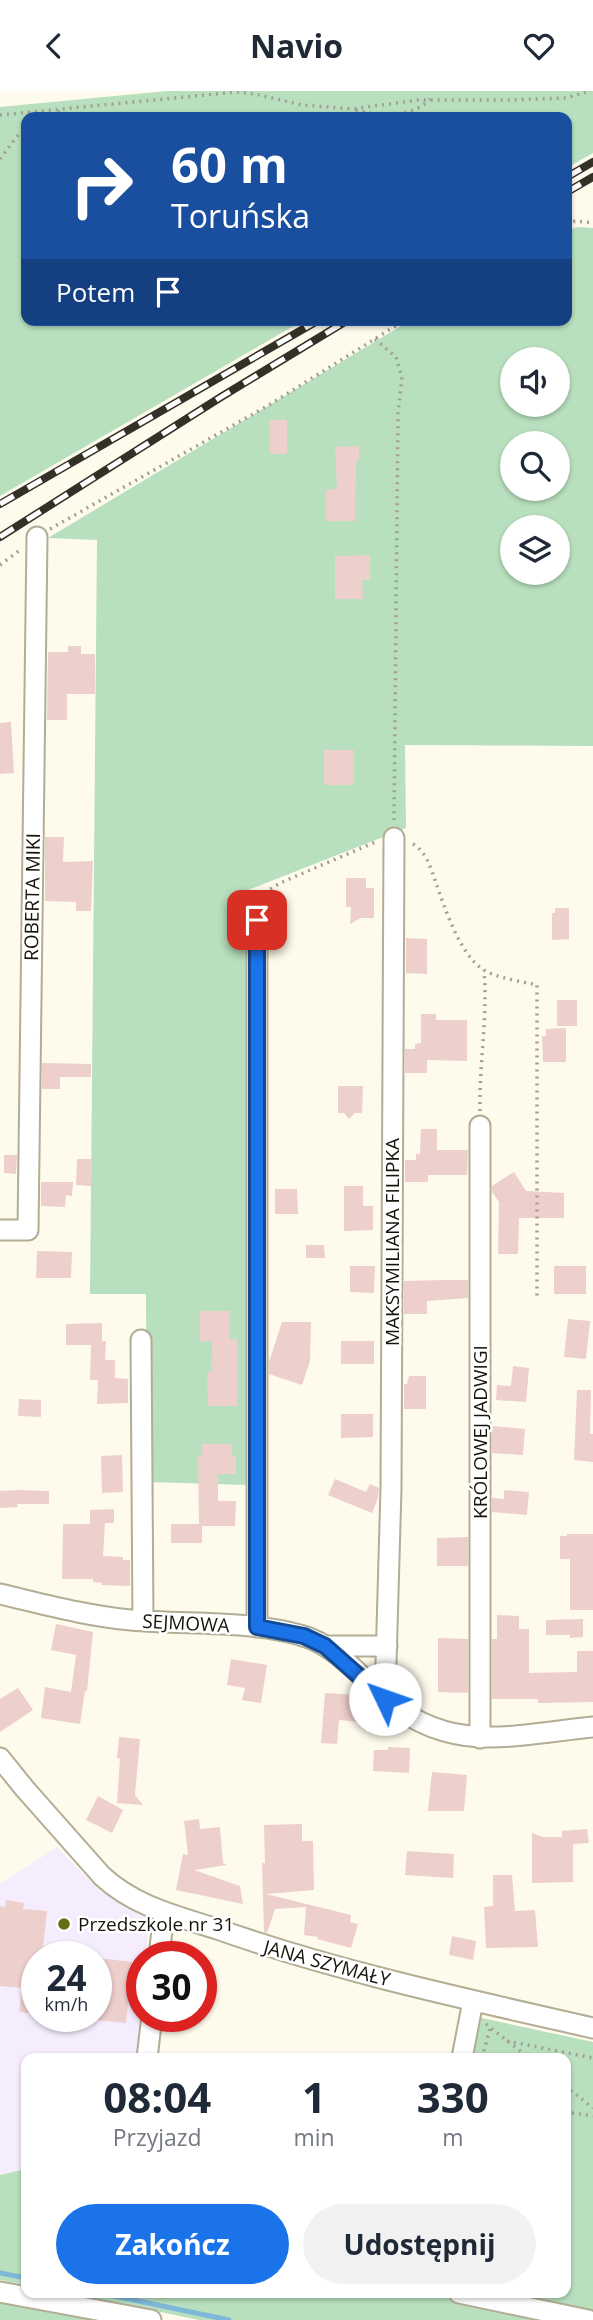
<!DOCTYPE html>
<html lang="pl">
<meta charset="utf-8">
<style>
body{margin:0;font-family:"Open Sans",sans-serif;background:#f2f2f3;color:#1f2937;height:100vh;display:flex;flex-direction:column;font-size:26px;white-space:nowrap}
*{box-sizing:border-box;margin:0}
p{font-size:23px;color:#747a83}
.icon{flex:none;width:38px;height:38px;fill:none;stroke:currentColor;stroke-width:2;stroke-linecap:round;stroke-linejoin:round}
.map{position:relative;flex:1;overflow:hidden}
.details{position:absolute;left:21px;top:1962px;width:550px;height:245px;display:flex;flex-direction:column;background:#fff;border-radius:14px;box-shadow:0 2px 5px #0004}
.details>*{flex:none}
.banner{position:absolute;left:21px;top:21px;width:551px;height:214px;border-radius:14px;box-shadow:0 2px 5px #0004;background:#1a4fa0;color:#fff;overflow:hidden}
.controls{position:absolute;left:500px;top:256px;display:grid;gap:14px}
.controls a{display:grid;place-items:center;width:70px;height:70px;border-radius:50%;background:#fff;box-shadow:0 2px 5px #0004;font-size:35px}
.speed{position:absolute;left:21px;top:1850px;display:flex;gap:14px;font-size:35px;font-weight:700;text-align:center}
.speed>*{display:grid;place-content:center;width:91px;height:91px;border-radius:50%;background:#fff;box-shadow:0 2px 5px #0004;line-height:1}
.speed small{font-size:18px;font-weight:400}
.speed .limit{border:10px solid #d22;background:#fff;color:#111}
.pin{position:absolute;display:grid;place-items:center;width:60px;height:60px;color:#fff;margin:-30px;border-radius:14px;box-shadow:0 4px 10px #0006}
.me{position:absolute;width:77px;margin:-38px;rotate:312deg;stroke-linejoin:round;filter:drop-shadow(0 0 5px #0008)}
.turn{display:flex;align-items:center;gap:24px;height:147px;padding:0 35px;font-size:32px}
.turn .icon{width:91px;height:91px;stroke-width:2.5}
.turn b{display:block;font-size:49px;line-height:60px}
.then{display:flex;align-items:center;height:66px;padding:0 35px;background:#0003;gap:14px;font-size:26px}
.eta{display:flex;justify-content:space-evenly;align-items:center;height:119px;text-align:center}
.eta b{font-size:42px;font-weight:700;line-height:49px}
.primary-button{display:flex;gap:14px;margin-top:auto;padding:14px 35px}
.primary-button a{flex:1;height:80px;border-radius:42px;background:#1a73e8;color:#fff;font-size:28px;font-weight:700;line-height:80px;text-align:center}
.primary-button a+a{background:#f2f2f3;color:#1f2937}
header{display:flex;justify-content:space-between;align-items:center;height:91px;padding:0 35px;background:#fff;font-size:32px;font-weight:700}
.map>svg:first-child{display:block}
.education{fill:#f5edfe;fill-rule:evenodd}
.green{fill:#b8e0be;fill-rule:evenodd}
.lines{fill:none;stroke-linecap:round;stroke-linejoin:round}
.stream{stroke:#7eb8d9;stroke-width:5}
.building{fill:#edcfcc}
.minor-casing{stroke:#b2ad95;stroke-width:23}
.path{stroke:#a2a093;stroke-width:3.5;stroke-dasharray:2 5;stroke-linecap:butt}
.minor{stroke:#fff;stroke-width:19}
.rail-casing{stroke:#333127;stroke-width:8}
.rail{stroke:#fff;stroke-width:5;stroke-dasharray:16;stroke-linecap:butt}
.route-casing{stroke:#114b97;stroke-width:18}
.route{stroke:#1a73e8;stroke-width:12}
.poi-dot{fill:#666d14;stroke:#fff;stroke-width:2.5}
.labels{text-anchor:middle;stroke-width:5;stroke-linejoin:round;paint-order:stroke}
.street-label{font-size:19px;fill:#16140b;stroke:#fff}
.poi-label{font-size:19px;fill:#16140b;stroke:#fff;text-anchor:start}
</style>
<header><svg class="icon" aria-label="back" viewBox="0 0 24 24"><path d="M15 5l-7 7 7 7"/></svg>Navio<svg class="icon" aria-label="heart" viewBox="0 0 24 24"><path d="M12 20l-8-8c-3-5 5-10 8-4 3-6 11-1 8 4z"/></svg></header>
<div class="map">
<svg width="593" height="2229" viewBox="0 0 593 2229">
<rect width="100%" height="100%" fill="#fefbec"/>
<!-- education -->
<path class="education" d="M57 1756 100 1800 149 1828 146 1865 142 1866V1910L137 1967H26V2078L0 2084V1793ZM37 1866H96V1925H37Z"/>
<!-- green -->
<path class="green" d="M167 0H593V62L567 77V26H26V229H304L0 405V16Z
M578 136 593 137V655L405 654 406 737 248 799V1394L147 1391 146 1203H90L97 449 48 447 411 229H567V139ZM513 268H558V313H513ZM513 352H558V397H513ZM513 436H558V481H513Z
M477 1926 593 1951V2227L476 2202H565V1967H469Z
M26 2078V2194L0 2189V2084Z
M68 2202H421L562 2229H199Z
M0 2209 113 2229H0Z"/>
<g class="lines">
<!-- stream -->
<path class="stream" d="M0 2182 26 2187
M100 2202 229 2229"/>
</g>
<!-- building -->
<path class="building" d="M270 329H287V363H270Z
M359 355V370H356L355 430H326V399L337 398 335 356Z
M370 464V489H362L363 508H335V465Z
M68 555H81V563H95V603H67V629H47L48 561H68Z
M11 631 14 682 0 683V632Z
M324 659H354V694H324Z
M45 746H64L63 771 93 770 91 820H76V811L45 810Z
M346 787H366V797H374V827H361L350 833 351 816H346Z
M555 817H569V848L552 849V822H555Z
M406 847 427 848V883L406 882Z
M557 909H577V935H557Z
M421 923H436V929H467V970L427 969V982H405V958H415V953L421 952Z
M566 937V971H543L542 945H546V938Z
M42 972 91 973V986H60V998H42Z
M338 995H363L362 1022H355L349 1028 344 1022H338Z
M421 1038H437V1059H468L467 1084H428V1091H405V1069H416V1063H420Z
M4 1064H17L16 1083 4 1082Z
M77 1068H92L91 1095 76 1094Z
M514 1081 526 1100 564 1102V1127H519L518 1163H498L499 1111 492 1101V1095Z
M41 1091H73L72 1105 66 1104 65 1116 41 1115Z
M344 1095H363V1115H373V1139L344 1140Z
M275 1098H297L298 1123H275Z
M306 1154H324L325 1167H306Z
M37 1160 72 1161 71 1187H36Z
M350 1175H375L374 1202 350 1201Z
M554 1175H586V1203H554Z
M444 1189H468V1207L427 1210V1223H404V1190Z
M200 1220H230V1248H237V1315H208L207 1281H211L212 1250H200Z
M568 1228 590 1230 586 1268 564 1266Z
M282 1231H311L310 1270 302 1294 269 1283V1271Z
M102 1232V1250H106L105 1269H115V1287L128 1288V1312L97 1313 98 1289H90L91 1254H66V1233Z
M341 1250H374V1273H341Z
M513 1275 529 1277 526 1311 496 1309 497 1294 511 1295Z
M409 1285H426V1318H404V1293H407Z
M577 1299H591L590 1343H593V1371L574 1369Z
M19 1308 41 1309V1326L18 1325Z
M341 1323H373V1346L341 1347Z
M492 1335 525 1338 523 1364 492 1362Z
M202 1353H232V1365H236V1383H218V1410H236L235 1435H202V1452H171V1433H199L198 1365H202Z
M122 1364 123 1401 102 1402 101 1365Z
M335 1388 366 1401 370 1393 379 1397 378 1407 372 1422 328 1404Z
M17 1399 49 1400V1413H17L18 1416 0 1417V1400Z
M504 1399 529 1401 527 1424 492 1421V1407L504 1408Z
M114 1418V1432H105L103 1465 123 1466V1469H130V1495L101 1494 102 1492 93 1491V1488H62L63 1433H90V1419Z
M567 1443H593V1519H570V1468H560V1445H567Z
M468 1446V1475H437V1447Z
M497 1524 519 1525V1538H529V1582L577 1581V1560H593V1611L538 1612V1608H492V1548H497Z
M583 1528V1546L570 1547V1544H546V1529Z
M56 1533 93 1541 87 1600H85L80 1633 41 1627 45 1596 71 1601 76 1564 51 1559Z
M438 1547 468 1548V1602L438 1601Z
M231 1568 267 1574 261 1612 242 1609 245 1597 227 1594Z
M18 1597 33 1619 0 1641V1608Z
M325 1602 360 1604 359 1631 339 1629 337 1653 321 1652Z
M119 1646 140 1648 135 1704 143 1714 117 1712 120 1668 117 1667Z
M388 1656 410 1657 409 1682 373 1680 374 1659H388Z
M432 1681 467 1684 464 1720H428Z
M98 1705 123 1719 112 1742 86 1729Z
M199 1728 200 1738 220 1736 223 1772 227 1774 194 1779 240 1795 243 1813 176 1799 183 1763 188 1764 184 1730Z
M302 1733V1750H313L314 1799 266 1803 351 1824 350 1831 358 1833 351 1857 317 1848 318 1846 304 1844 306 1816 275 1818 267 1842 264 1841 262 1772H265L264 1734Z
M587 1738 589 1752 573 1753V1791L532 1792V1742L543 1746H562V1740Z
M407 1760 454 1763 453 1787 405 1784Z
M493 1784H512L515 1820 535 1819 538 1856 486 1857 484 1816 493 1815Z
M6 1809 24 1812 23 1818 47 1820 42 1866H37V1923L19 1921 22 1897 0 1895V1815L5 1816Z
M452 1845 476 1850 473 1869 449 1864Z
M97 1867 132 1871 126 1932 96 1929Z"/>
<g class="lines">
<!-- minor casing -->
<g class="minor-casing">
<path id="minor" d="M257 829V1536
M480 1035V1647
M0 1139H28L37 446
M141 1249 143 1530
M0 1503C43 1513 86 1525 131 1529 186 1534 246 1529 300 1544 332 1552 358 1582 381 1604 449 1665 511 1644 593 1636
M325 1555H387
M385 1608 391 1397 394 747
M0 1667 25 1698 102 1785C134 1815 176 1825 217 1838 339 1881 466 1908 593 1937
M159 1866 164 1821
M147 1967 152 1925
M462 1967 473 1910
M0 2201 151 2229
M459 2202 588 2229"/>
</g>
<!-- path -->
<path class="path" d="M356 19C379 26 412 27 430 8
M0 24 236 1 255 3 302 14 352 18 418 9H511L566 7 590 0
M45 26 61 20
M0 68 18 44 26 38
M567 134 575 130 593 132
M375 248 396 266 402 286 398 322 394 729
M50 438 269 314 405 229
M0 474 21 458
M413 753C426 761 430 775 435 789 444 815 460 865 484 879 500 888 520 890 537 894V1206
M260 814 261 804 280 792 378 750
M480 1020C479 973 488 926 484 879
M486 1933 529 1967
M507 1950 593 1967
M482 1967 490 1938
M565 1995 593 2017
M565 2021 593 2025"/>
<!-- minor -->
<use href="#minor" class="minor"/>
<!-- rail casing -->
<g class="rail-casing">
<path id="rail" d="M567 86 593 71
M567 101 593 86
M0 413 319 229
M0 446 221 306 348 229"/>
</g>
<!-- rail -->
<use href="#rail" class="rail"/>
</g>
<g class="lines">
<!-- route casing -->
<g class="route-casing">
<path id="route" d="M257 829V1536L304 1545 325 1555 385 1608"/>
</g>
<!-- route -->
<use href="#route" class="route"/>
</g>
<!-- markers -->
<circle class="poi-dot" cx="64" cy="1833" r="7"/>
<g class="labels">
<!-- street labels -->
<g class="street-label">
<text transform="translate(32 806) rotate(-89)" y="7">ROBERTA MIKI</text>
<text transform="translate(392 1151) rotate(-90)" y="7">MAKSYMILIANA FILIPKA</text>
<text transform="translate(480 1341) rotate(-90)" y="7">KRÓLOWEJ JADWIGI</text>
<text transform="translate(186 1532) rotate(3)" y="7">SEJMOWA</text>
<text transform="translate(327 1872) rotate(15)" y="7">JANA SZYMAŁY</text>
</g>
<!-- poi labels -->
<g class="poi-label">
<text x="78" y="1840">Przedszkole nr 31</text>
</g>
</g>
</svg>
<div class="controls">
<a><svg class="icon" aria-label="sound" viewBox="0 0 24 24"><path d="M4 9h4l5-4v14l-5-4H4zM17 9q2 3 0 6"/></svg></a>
<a><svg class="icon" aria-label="search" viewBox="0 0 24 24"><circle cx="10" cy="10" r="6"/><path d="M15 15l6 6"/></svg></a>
<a><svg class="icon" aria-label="layers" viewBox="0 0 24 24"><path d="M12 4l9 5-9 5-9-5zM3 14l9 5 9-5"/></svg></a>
</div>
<div class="speed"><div>24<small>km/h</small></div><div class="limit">30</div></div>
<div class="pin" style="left:257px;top:829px;background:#d93025"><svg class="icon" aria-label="arrive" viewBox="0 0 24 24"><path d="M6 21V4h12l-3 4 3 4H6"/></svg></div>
<svg class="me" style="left:385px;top:1608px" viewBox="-20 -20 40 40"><circle r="19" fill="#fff"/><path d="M0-13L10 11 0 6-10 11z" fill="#1a73e8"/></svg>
<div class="banner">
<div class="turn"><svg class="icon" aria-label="right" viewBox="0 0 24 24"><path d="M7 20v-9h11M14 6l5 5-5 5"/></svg><div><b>60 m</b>Toruńska</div></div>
<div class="then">Potem<svg class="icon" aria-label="arrive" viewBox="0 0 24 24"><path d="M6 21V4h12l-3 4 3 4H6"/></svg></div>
</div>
<section class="details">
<div class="eta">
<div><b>08:04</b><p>Przyjazd</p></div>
<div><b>1</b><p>min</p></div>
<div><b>330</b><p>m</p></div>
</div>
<div class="primary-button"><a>Zakończ</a><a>Udostępnij</a></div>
</section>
</div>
